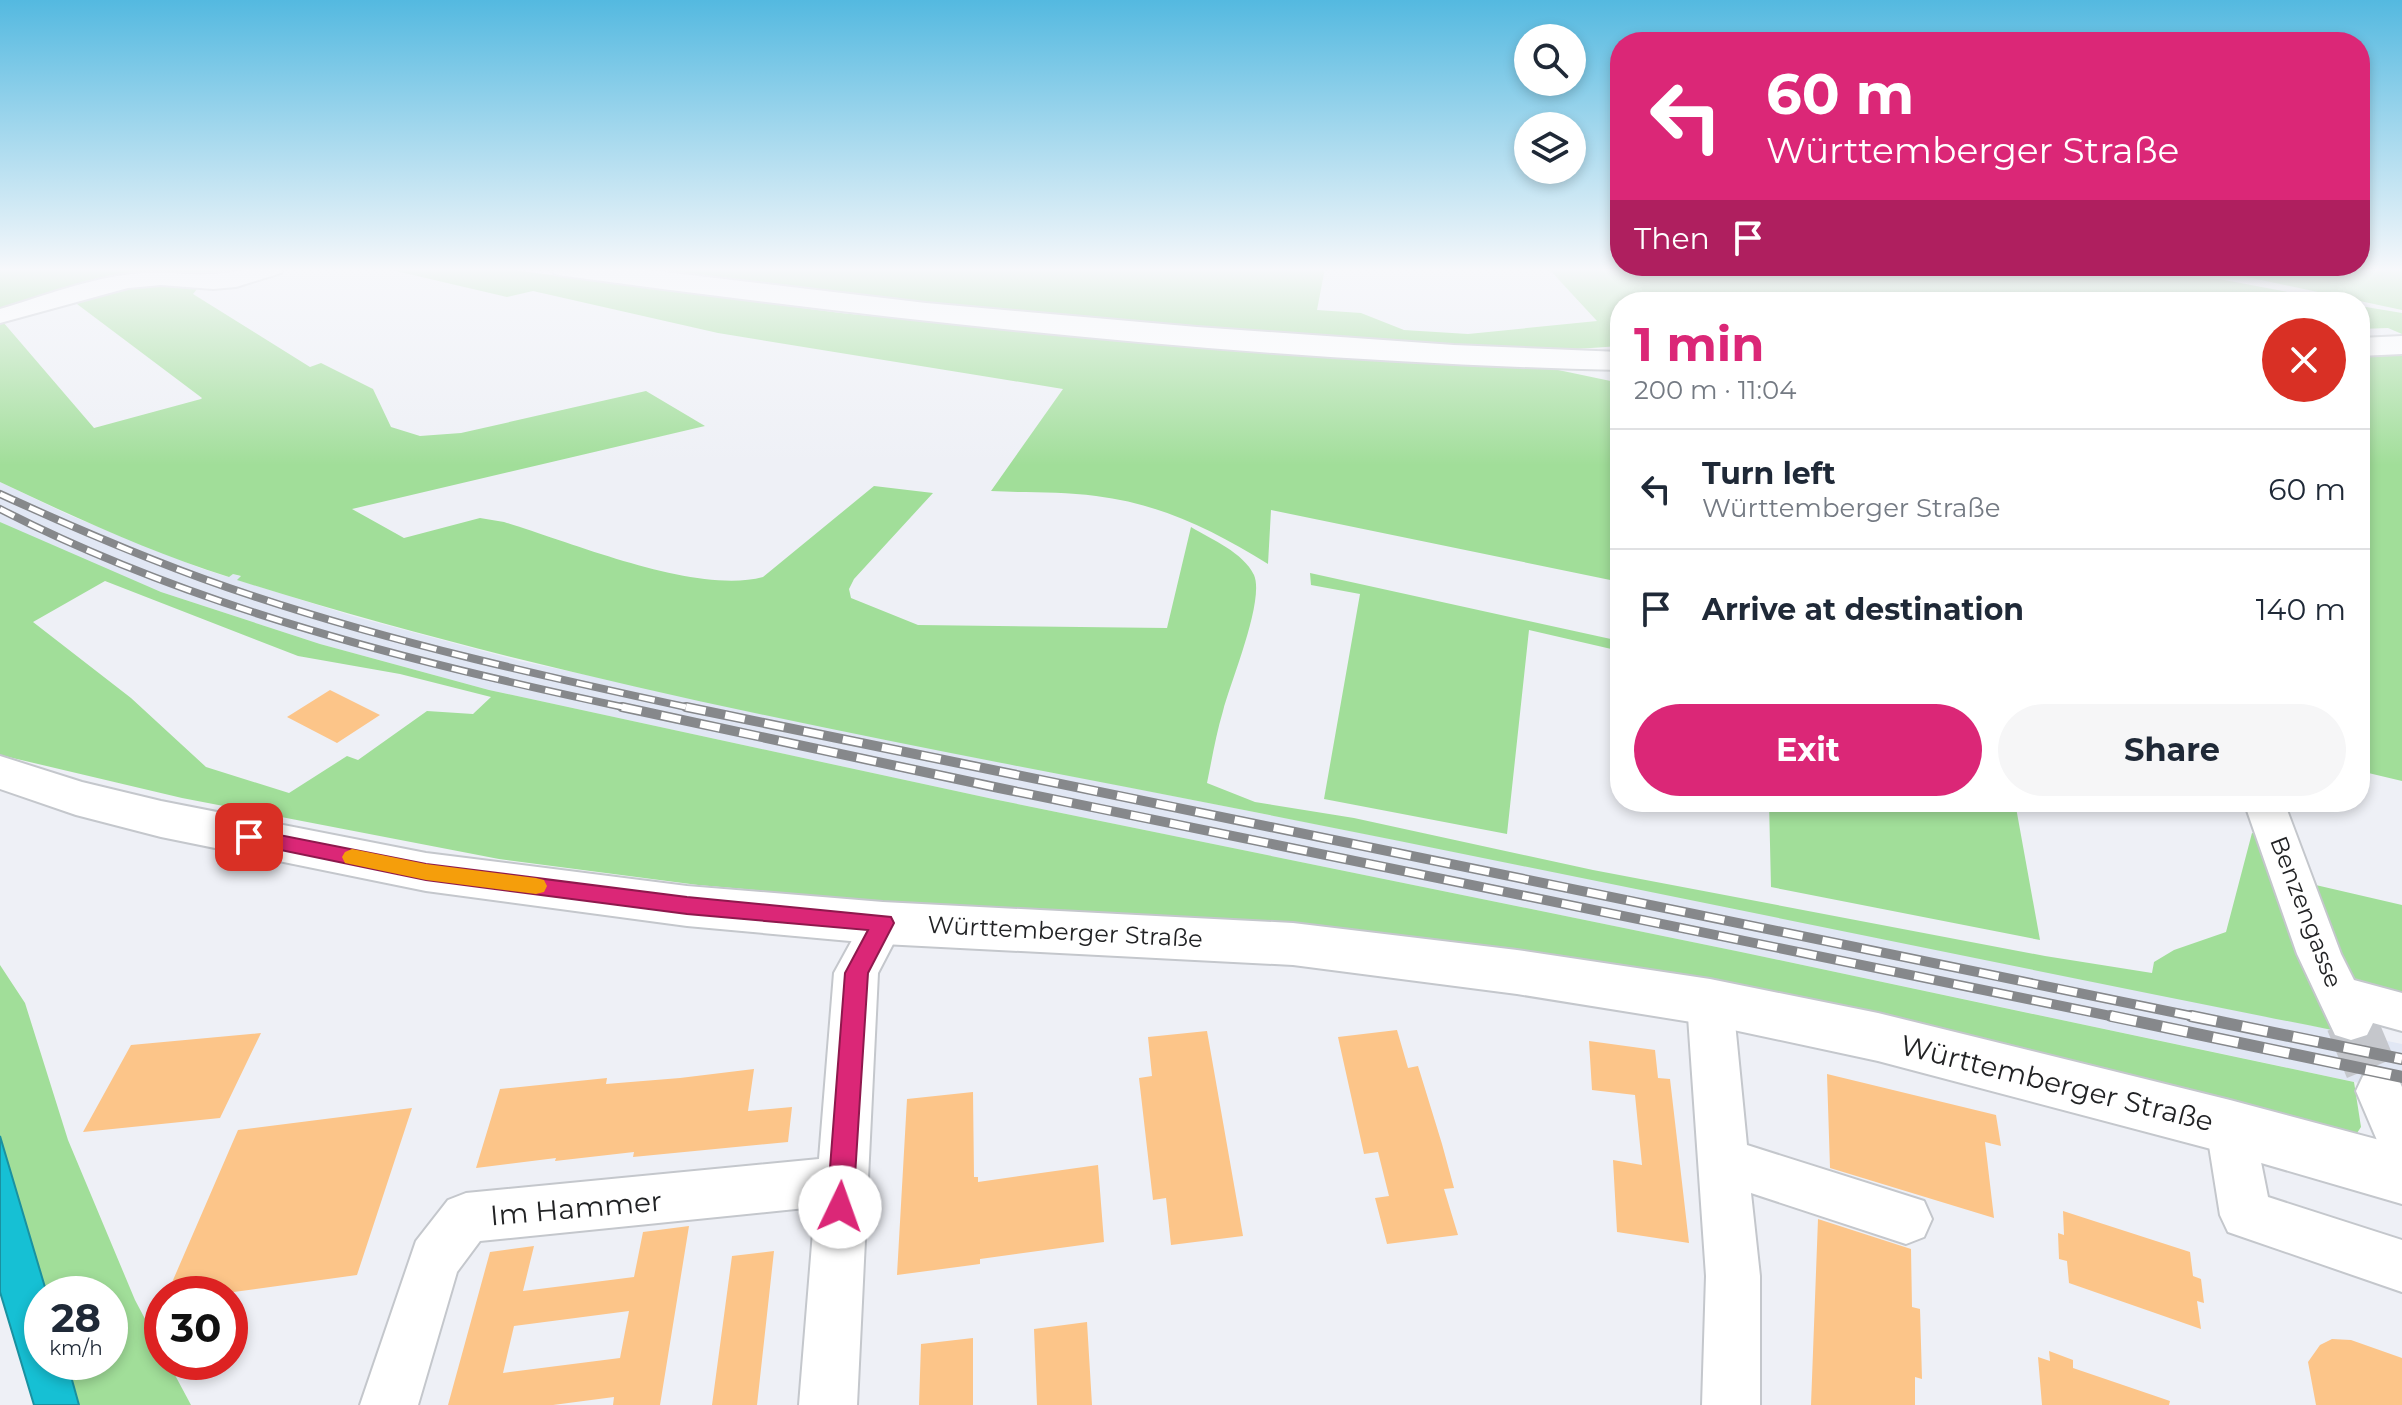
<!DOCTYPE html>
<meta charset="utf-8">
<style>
body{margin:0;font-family:Montserrat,sans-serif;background:#f6f6f7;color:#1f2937;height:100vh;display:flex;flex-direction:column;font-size:30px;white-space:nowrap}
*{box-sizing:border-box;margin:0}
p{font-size:26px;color:#747a83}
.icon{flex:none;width:44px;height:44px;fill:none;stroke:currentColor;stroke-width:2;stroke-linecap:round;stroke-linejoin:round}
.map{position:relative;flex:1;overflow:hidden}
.drawer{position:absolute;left:1610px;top:292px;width:760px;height:520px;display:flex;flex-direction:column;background:#fff;border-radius:32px;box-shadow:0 4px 12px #0003}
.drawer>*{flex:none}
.guide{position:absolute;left:1610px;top:32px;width:760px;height:244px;border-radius:32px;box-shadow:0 4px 12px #0003;background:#db2777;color:#fff;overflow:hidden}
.tools{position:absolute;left:1514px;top:24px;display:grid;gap:16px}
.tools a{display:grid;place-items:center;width:72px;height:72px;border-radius:50%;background:#fff;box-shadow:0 4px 12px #0003;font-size:40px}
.speed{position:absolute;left:24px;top:1276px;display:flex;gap:16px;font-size:40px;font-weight:700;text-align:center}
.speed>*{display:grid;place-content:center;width:104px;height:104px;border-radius:50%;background:#fff;box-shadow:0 4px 12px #0003;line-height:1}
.speed small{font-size:20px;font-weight:400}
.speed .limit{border:12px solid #d22;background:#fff;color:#111}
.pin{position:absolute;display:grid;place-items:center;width:68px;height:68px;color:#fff;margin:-34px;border-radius:16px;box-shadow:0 4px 12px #0006}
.me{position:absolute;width:88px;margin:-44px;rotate:3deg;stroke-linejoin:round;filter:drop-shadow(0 0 6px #0008)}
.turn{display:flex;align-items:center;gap:28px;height:168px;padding:0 24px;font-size:36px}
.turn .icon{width:104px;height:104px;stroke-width:2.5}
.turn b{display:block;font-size:56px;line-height:68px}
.then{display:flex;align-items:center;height:76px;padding:0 24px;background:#0003;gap:16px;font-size:30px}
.round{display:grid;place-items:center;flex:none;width:84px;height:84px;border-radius:42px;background:#f6f6f7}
.head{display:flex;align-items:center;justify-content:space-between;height:136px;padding:0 24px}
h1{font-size:48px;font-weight:700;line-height:60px;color:#db2777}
.primary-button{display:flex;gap:16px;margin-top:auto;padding:16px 24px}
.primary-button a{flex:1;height:92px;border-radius:48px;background:#db2777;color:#fff;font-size:32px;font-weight:700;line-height:92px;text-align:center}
.primary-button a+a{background:#f6f6f7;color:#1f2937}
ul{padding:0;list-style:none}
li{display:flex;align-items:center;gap:24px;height:120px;padding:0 24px;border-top:2px solid #e0e1e3}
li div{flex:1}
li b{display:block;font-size:30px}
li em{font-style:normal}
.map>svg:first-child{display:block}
.built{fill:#e1e7f4}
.green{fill:#a1de99;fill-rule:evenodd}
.water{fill:#16c0d4;stroke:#1a91a0;stroke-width:2}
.building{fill:#fcc589;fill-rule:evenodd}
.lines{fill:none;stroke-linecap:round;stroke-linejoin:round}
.minor-tunnel{stroke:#c5c7cc;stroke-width:51;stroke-dasharray:51 26;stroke-linecap:butt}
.minor-casing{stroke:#c4c7cc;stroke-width:4}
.major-casing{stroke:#c4c7cc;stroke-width:4}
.minor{fill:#fff;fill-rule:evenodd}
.major{fill:#fff;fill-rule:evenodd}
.rail-far2-casing{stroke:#86888b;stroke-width:8}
.rail-far1-casing{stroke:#86888b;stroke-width:10}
.rail-casing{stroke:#86888b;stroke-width:12}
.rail-far2{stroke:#fff;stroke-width:5;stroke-dasharray:16;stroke-linecap:butt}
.rail-far1{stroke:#fff;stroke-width:7;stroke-dasharray:20;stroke-linecap:butt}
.rail{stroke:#fff;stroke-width:9;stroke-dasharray:26;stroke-linecap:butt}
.route{fill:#db2777;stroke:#8e194d;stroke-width:2}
.slow{fill:#f59e0b}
.labels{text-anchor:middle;stroke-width:6;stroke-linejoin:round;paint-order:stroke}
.street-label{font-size:24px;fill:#222325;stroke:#fff}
.near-street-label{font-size:28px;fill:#222325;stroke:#fff}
</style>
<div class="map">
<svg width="2402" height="1405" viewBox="0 0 2402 1405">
<rect width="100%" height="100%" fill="#eef0f6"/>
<!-- built -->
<path class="built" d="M0 482 69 515 200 568 228 577 233 574 242 577 238 580 356 617 520 661 1012 764 1740 908 2402 1044V1092L1741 952 993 799 489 690 320 644 161 592 27 536 0 522Z"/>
<!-- green -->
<path class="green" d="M0 268H267L251 274 171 276 0 314Z
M383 268H498L841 313 1091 338 1313 357 1544 367 1620 383V582L1271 510 1268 564C1213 530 1161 504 1096 496 1061 491 1026 493 991 491L1063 389 718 333 533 291 507 297Z
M614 268H1325L1317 310 1361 313 1404 330 1468 334 1597 321 1548 268H1992L2219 279 2341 302H1620V346L1547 351 1080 321Z
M2205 268H2402V310Z
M131 282 201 284 193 294 310 367 321 363 373 389 391 427 420 436 461 433 646 391 705 426 352 509 404 538 480 518 504 522C571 542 696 595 763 577L874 486 933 493 854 579 849 589 851 598 918 625 1167 628 1191 527C1212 540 1243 552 1254 575 1265 600 1230 683 1223 711 1216 734 1212 759 1207 783L1255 802 1354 818 1593 870 2045 956 2152 973 2154 962 2174 950 2226 932 2252 833 2267 837 2332 1030C1969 958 1607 882 1244 810 907 744 566 684 237 580L241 576 233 574 229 577C150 552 74 517 0 482V318ZM73 301 202 398 201 399 94 428 3 322Z
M2360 306 2402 313V334L2388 328 2360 329Z
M2402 353V781L2360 771V356Z
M0 522 161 592 320 644 489 690 993 799 1741 952 2354 1082 2361 1127 2355 1136 1517 952 1306 924 890 902 698 885 499 859 182 798 0 755ZM105 581 298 656 400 674 491 697 473 714 427 711 358 760 347 756 289 793 206 767 131 698 33 622Z
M1310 573 1620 641V651L1529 630 1507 834 1324 799 1360 594 1311 585Z
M1769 802H2015L2040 940 1771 887Z
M2307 883 2402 905V1007L2348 993Z
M0 965 25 1003 68 1140 135 1300 162 1351V1362H168L191 1405H79L67 1362H110V1294H47L0 1136Z"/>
<!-- water -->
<path class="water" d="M0 1136 47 1294H42V1362H67L79 1405H34L0 1292Z"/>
<!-- building -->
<path class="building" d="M330 690 380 715 337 743 287 717Z
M1397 1030 1408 1068 1418 1066 1442 1144 1454 1188 1444 1189 1458 1235 1387 1244 1375 1198 1389 1196 1378 1152 1364 1154 1338 1037Z
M1207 1031 1243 1236 1171 1245 1166 1198 1153 1200 1139 1078 1152 1076 1148 1037Z
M261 1033 220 1118 83 1132 131 1045Z
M1589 1041 1655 1050 1658 1078 1670 1079 1689 1243 1617 1232 1613 1160 1642 1165 1635 1095 1592 1090Z
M754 1069 748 1111 792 1107 788 1142 633 1157 634 1152 555 1161 556 1158 476 1168 500 1089 607 1078 606 1084 680 1078Z
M1827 1074 1996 1115 2001 1146 1985 1142 1994 1218 1830 1168Z
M973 1092 974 1177H978V1182L1098 1165 1104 1242 980 1259V1264L897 1275 907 1099Z
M412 1108 357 1275 219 1294H167L238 1130Z
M2063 1211 2190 1252 2193 1276 2201 1279 2204 1303 2197 1301 2201 1329 2069 1283 2067 1261 2059 1259 2058 1233 2064 1235Z
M1818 1219 1911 1249 1912 1307 1920 1309 1922 1379 1915 1377V1405H1811Z
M689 1226 660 1405H613L614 1397 553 1405H448L490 1252 534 1246 523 1291 579 1284 634 1277 643 1232ZM629 1311 620 1358 503 1373 514 1326Z
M774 1251 757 1405H712L732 1256Z
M1087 1322 1092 1405H1037L1034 1329Z
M973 1338V1405H919L921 1344Z
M2332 1339 2351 1340 2402 1358V1405H2316L2308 1362 2320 1345Z
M2049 1351 2073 1360V1368L2170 1401 2169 1405H2042L2038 1357 2050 1361Z"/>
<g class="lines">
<!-- minor-tunnel -->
<path class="minor-tunnel" d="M2351 1021 2380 1091"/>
<!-- minor casing -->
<g class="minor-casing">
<path id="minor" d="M249 268H284L281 273 236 287 213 289 161 285 128 288 0 323V309C41 297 90 278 132 274 171 270 211 280 249 268Z
M2244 802H2284L2341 954 2354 980 2402 993V1031L2373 1023 2367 1035 2351 1040 2335 1035 2297 954Z
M883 906 898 911 904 923 878 973 857 1405H799L815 1207 480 1241 457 1272 418 1405H360L416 1241 448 1200 466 1193 819 1159 834 973 868 911Z
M1710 983 1726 989 1733 1002 1747 1145 1924 1201 1932 1219 1924 1237 1906 1244 1751 1193 1760 1276V1405H1702L1706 1276 1687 1002 1694 989Z
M2380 1070 2397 1076 2402 1087V1166L2385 1159 2356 1091 2363 1076Z
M2230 1105 2247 1111 2254 1127 2268 1197 2402 1240V1292L2228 1232 2220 1215 2206 1127 2213 1111Z"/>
</g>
<!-- major casing -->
<g class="major-casing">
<path id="major" d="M551 268H631L926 303 1197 327 1454 345 1620 352V370C1267 362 914 323 565 276L555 274Z
M2402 336V354L2360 356V338Z
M0 756 82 782 161 801 426 853 687 886 883 902 1293 923 1517 950 1710 979 1878 1013 2230 1100 2402 1146V1204L2230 1154 1878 1061 1710 1025 1517 994 1293 965 883 944 687 926 426 891 161 837 76 815 0 789Z"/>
</g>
<!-- minor -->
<use href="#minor" class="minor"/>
<!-- major -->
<use href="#major" class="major"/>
<!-- rail-far2 casing -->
<g class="rail-far2-casing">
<path id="rail-far2" d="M0 494C83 532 167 568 253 596 398 644 547 677 695 709
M0 509C195 609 419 664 632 709"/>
</g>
<!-- rail-far1 casing -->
<g class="rail-far1-casing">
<path id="rail-far1" d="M622 707 999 788 2120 1018
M686 707 2201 1018"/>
</g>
<!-- rail casing -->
<g class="rail-casing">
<path id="rail" d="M2111 1016 2402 1077
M2191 1016 2402 1059"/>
</g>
<!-- rail-far2 -->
<use href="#rail-far2" class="rail-far2"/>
<!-- rail-far1 -->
<use href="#rail-far1" class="rail-far1"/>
<!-- rail -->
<use href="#rail" class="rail"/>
</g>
<!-- sky -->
<linearGradient id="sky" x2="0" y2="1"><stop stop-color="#54b9e0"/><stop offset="0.58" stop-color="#f7f8fb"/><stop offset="1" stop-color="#f7f8fb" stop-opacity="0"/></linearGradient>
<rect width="2402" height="465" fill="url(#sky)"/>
<!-- route -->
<path class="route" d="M249 829 426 864 687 897 891 917 894 923 868 973 853 1207 849 1216 840 1219 831 1216 827 1207 845 973 868 930 687 914 426 880 242 842 239 837 242 831Z"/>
<!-- slow -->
<path class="slow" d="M352 849 426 864 536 878 544 880 547 886 544 892 536 894 426 880 345 863 342 857 345 852Z"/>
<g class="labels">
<!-- street labels -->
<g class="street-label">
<text transform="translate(2306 912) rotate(69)" y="8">Benzengasse</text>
<text transform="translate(1065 932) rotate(3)" y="8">Württemberger Straße</text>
</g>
<!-- near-street labels -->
<g class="near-street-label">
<text transform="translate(2057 1083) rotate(14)" y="10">Württemberger Straße</text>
<text transform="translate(576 1208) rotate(-5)" y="10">Im Hammer</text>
</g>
</g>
</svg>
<div class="tools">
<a><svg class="icon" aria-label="search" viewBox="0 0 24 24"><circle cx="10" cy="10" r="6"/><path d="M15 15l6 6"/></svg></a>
<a><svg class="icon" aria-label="layers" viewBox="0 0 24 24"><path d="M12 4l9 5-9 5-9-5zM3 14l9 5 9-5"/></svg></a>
</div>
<div class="speed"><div>28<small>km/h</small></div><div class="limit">30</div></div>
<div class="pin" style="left:249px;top:837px;background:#d93025"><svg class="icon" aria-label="arrive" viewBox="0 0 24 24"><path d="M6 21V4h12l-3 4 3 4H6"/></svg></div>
<svg class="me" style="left:840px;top:1207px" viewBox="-20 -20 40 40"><circle r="19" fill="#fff"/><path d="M0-13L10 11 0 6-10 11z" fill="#db2777"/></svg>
<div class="guide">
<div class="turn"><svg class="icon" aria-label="left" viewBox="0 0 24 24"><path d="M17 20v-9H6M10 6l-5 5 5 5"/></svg><div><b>60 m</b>Württemberger Straße</div></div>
<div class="then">Then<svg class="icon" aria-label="arrive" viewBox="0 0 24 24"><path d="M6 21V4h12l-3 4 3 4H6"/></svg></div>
</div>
<section class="drawer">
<div class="head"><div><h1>1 min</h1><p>200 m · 11:04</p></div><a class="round" style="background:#d93025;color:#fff"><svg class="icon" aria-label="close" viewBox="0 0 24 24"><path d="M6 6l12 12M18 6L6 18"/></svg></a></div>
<ul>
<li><svg class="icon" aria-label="left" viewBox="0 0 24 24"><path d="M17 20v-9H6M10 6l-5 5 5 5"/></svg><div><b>Turn left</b><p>Württemberger Straße</p></div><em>60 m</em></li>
<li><svg class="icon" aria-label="arrive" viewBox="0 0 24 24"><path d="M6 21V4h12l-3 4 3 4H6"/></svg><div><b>Arrive at destination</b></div><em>140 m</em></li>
</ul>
<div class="primary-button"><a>Exit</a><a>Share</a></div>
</section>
</div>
